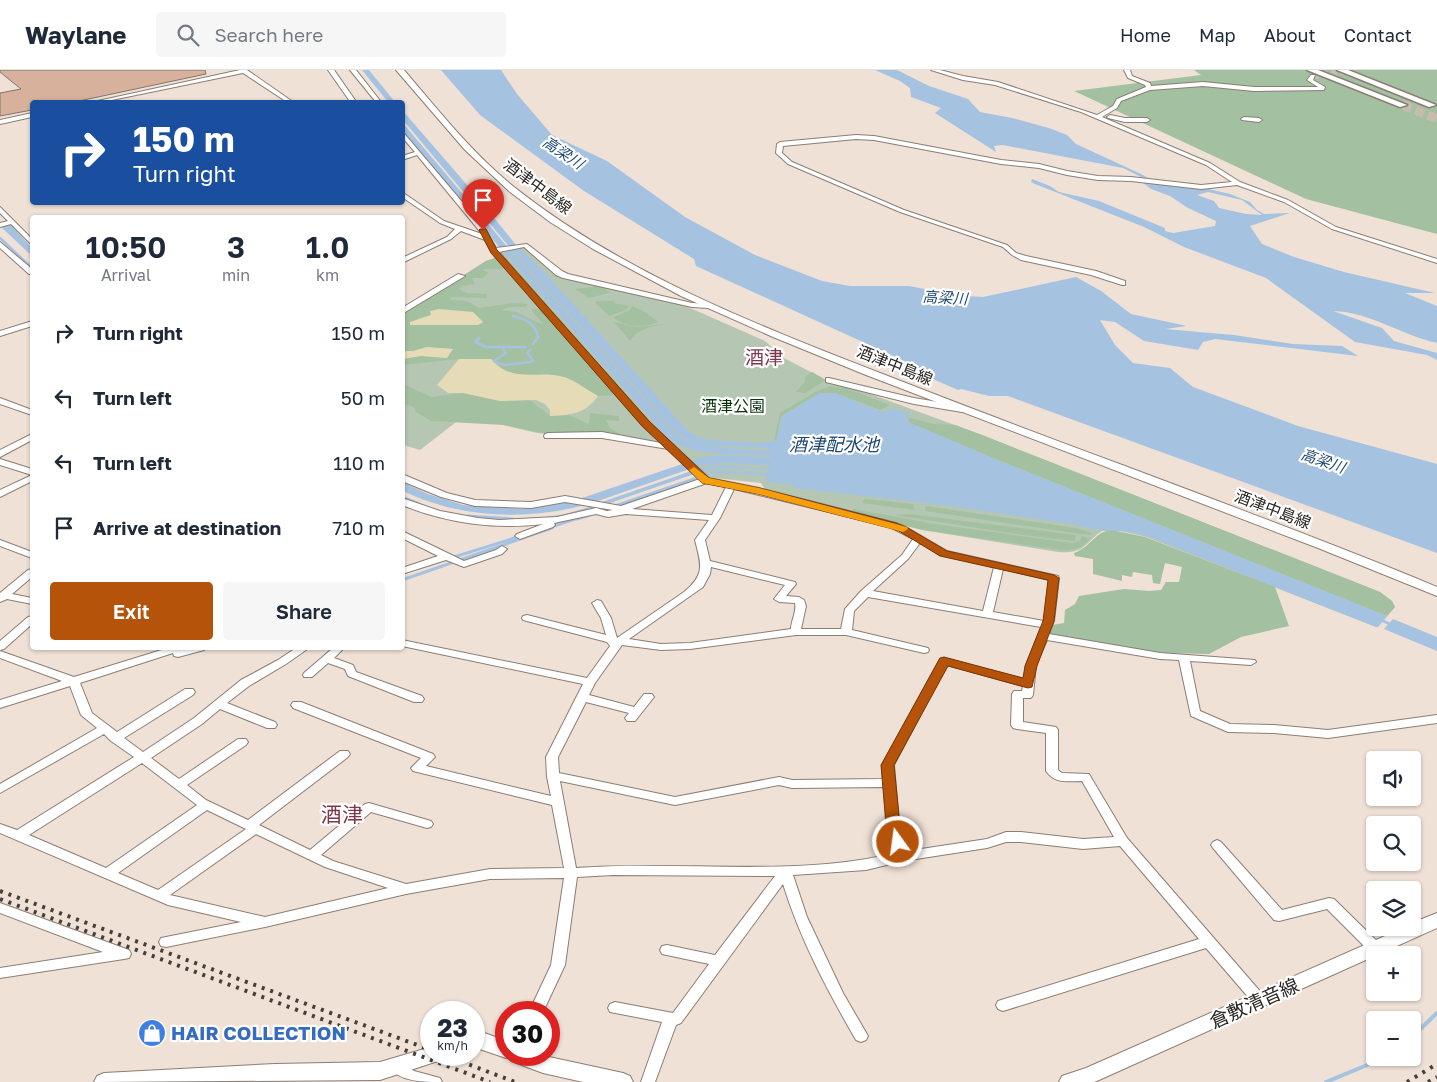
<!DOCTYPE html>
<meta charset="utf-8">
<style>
body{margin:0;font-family:"Golos Text","Noto Sans JP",sans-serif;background:#f6f6f7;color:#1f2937;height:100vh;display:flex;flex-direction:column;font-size:19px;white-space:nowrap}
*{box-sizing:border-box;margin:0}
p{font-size:16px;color:#747a83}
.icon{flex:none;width:28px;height:28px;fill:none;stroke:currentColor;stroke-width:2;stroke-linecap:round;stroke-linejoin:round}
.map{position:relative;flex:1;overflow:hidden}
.drawer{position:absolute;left:30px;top:145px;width:375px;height:435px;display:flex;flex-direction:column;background:#fff;border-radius:5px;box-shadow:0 1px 4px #0004}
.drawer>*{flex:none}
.hud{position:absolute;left:30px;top:30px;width:375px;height:105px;border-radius:5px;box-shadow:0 1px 4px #0004;background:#1a4fa0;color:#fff;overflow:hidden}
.controls{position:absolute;left:1366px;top:681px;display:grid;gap:10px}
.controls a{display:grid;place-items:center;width:55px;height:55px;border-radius:5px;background:#fff;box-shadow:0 1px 4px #0004;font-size:25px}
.speed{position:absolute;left:420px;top:931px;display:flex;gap:10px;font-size:25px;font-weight:700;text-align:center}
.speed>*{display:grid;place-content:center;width:65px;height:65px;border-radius:50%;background:#fff;box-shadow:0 1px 4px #0004;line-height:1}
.speed small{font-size:12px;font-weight:400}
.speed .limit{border:8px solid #d22;background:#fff;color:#111}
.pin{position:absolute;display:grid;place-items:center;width:42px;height:42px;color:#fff;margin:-51px -21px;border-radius:50% 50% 50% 0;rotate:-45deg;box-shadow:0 0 5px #0007}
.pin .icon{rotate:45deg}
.me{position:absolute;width:55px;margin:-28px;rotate:346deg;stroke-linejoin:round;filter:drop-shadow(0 0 4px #0008)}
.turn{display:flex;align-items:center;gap:18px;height:105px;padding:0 20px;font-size:22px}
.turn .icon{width:65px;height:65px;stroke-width:2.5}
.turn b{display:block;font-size:35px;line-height:42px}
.eta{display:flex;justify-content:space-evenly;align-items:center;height:85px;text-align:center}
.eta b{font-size:30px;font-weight:600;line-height:35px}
.cta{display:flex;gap:10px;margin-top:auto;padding:10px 20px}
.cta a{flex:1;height:58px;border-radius:5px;background:#b45309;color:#fff;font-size:20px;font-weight:600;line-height:58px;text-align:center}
.cta a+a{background:#f6f6f7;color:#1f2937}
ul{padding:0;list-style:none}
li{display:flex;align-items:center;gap:15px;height:65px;padding:0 20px}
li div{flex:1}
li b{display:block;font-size:19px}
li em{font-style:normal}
header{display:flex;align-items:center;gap:30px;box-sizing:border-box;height:70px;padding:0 25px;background:#fff;border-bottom:1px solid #e0e1e3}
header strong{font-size:24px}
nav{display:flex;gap:28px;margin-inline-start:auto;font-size:18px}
.search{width:350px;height:45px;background:#f6f6f7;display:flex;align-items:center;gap:12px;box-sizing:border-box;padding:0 18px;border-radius:5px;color:#747a83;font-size:19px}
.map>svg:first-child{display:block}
.green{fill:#b5c7b3}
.forest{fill:#a3c0a1;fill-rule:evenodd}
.sand{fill:#e5dbb6}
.water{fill:#a6c2e1;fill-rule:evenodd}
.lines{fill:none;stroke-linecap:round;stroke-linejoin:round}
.stream-far2{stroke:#a6c2e1;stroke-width:2.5}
.stream-far1{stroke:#a6c2e1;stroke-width:3}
.stream{stroke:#a6c2e1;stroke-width:4}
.building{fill:#d7b19b;stroke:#82746b}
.minor-tunnel{stroke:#c8bcb2;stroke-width:6;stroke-dasharray:6 3;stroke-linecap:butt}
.highway-tunnel{stroke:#c8bcb2;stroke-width:9;stroke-dasharray:9 4.5;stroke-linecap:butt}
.minor-casing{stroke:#8b7e74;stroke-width:2}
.major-casing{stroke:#8b7e74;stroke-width:2}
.highway-casing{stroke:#8b7e74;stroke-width:3}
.minor{fill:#fff;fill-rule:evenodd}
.major{fill:#fff;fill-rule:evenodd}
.highway{fill:#fff;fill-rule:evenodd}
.rail{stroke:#453f3a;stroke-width:4;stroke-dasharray:3 6;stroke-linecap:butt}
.route{fill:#b45309;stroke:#753606}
.slow{fill:#f59e0b}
.labels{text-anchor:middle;stroke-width:4.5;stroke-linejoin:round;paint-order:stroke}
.far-water-label{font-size:15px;font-style:italic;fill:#1e4871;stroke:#fff}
.street-label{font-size:16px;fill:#2b2622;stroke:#fff}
.park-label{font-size:16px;fill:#073308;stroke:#fff}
.water-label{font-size:18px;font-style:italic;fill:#1e4871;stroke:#fff}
.quarter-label{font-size:19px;fill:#7e374b;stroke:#fff}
.near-street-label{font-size:19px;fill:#2b2622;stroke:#fff}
.near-shop-label{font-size:19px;font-weight:bold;fill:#366cbe;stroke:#fff;text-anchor:start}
.near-neighbourhood-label{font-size:21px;fill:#7e374b;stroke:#fff}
</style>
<header>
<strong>Waylane</strong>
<div class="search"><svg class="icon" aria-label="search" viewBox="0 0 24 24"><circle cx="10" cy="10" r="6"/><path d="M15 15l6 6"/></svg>Search here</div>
<nav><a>Home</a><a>Map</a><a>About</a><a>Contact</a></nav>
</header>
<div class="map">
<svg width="1437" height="1012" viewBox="0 0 1437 1012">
<rect width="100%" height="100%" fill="#efe1d6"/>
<!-- green -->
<path class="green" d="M525 177 557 203 681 234 765 271 784 288 826 310 865 322 982 365 1380 522 1392 531 1395 537 1378 557H1376L1146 467 1121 461H1102C1083 474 1086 484 1058 482L922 460 766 421 761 413 706 407 652 355 497 182Z
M495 188 522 216 657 372 537 363 464 346 420 380 403 375V244L486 191Z"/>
<!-- forest -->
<path class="forest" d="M1194 0H1437V164L1306 129 1074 21 1201 5Z
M495 188 507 199H482L488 203 483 208H472L475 214 463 216 459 219 467 223 487 224V228L451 227 450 230 467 231 479 238 514 233 527 234 526 237H510L501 240C508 241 515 241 521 244 530 248 532 251 543 254L532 241V239H542L617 325 598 326 564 307 513 304 500 300 491 289H459L403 295 402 289 421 286 447 288 452 279 427 277 413 281H403V244L486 191ZM431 245 483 252 478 255H410L419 248Z
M599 216 605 217 609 223 589 228 575 219Z
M597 231H615L613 233 629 236 626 240 609 246 595 233Z
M632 236 642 240 658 252C645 258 627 257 615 249L614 247 630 240Z
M614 252 637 257 673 253C658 255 638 257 630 271Z
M812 302 826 310 805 323 796 322 805 312V307Z
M403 314 432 327 463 323 500 331 530 330 550 346 568 345 589 354 590 343 619 346V351L606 350 610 358 625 367 547 364 504 355 431 351 416 342 415 338 403 333Z
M830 316 846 318 890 335 880 340 836 323H820L781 346 777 369 774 371 780 343 815 322Z
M910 348 934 354 955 355 982 365 1380 522 1392 531 1395 537 1387 546 991 387 910 353 908 350Z
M864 429 913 434 915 440 862 433Z
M926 436 1076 458 1092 463 1091 465 1081 464 925 441Z
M853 439 941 455 1072 473 1080 471 1082 466 1090 469C1081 479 1073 481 1060 480L923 460 851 442Z
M909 444 1076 465 1075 471 1023 465 894 445Z
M1112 460 1145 467 1275 517 1289 556 1241 567 1209 584 1157 583 1054 567 1049 564 1052 555 1064 553 1065 540 1075 534 1079 526 1124 519 1149 521 1161 520 1166 512H1179L1182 497 1165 493 1160 514 1153 513 1152 505 1133 502 1132 507 1122 505V511L1093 504V489L1075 486 1074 483C1090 478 1095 461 1112 460Z"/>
<!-- sand -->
<path class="sand" d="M439 239 473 242 483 252 478 255H410V252L431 245 430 241Z
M427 277 453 279 447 288 421 286 403 289V281H413Z
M459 289H491C514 315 536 299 564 307 575 310 587 320 598 326 585 344 572 345 550 346V340L545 334 536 330 500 331 463 323H448L437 315Z"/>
<!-- water -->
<path class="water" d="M362 0H369L395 32H388Z
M441 0H501L517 24 552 65 607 91 685 147 755 185 822 211 850 216H909L940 222 930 224 983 227 1076 207 1101 221 1131 244 1187 256 1165 259 1234 265 1293 274 1342 276 1358 286 1215 269 1203 272 1198 280 1144 271 1115 252 1100 250 1115 275 1133 293 1170 298 1193 317 1298 356 1437 394V483L1008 326H989L961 319 958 320 910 299 908 296 911 294 696 196 694 189 584 121 480 45Z
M875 0H897L929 16 968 29 980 42 1012 48 1049 58 1067 65 1076 74 1141 104 1155 112 1208 119 1230 124 1250 132 1257 140 1264 144 1290 143 1250 156 1262 174 1294 187 1344 202 1435 223H1405L1437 236V273C1401 265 1370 242 1333 241L1382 258 1394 271 1437 283V290L1427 285 1355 272 1266 208 1184 177 1144 157 1035 114 1031 112 1032 109 1050 116 1059 122 1099 131 1165 158V161L1173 163 1215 156 1216 151 1188 138 1170 126 1151 119 1143 113 1141 107 1123 98 1003 75 994 76 996 82 935 43 941 38 911 27 910 18 900 11ZM1208 122 1242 130 1262 145 1246 144 1219 138 1214 131 1197 125Z
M403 41 474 123 516 175 543 201 689 362 697 367 712 370 759 373 776 371 782 346 820 323H835L882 342 893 338 911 345 906 351 990 387 1387 546 1378 557H1376L1147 466 1130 462 1092 459 1071 454 944 435 794 418 793 415 766 412 767 406 725 403 709 405 620 436 613 435 707 403 721 400 767 403 768 400 728 398 706 400 607 434 602 432 703 397 726 395 769 398V395L727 393 701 395 595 432 579 429 703 387 728 385 771 388V386C738 382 695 390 667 367L500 178 403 61 402 52 510 180 678 366C692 376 757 383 773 379 742 374 705 382 678 364L511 179 403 50Z
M10 154 32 178V186L0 156Z
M402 412 428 424 463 435 523 439 565 432 585 435C524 451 460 448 403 421Z
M1393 549 1437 567V581L1384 559Z"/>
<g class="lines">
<!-- stream-far2 -->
<path class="stream-far2" d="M0 168 32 198
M513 246C526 249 535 253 538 267L533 274
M479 268 475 272 486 277H526
M504 279 506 283 494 291 504 295 531 292 533 290 527 283 530 280"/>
<!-- stream-far1 -->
<path class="stream-far1" d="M402 427 419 434
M468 446 512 449
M548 448 564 446 598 436
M577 449 590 445
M551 457 578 448
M451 488 521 466
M402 510 552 458
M1379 549 1392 555"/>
<!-- stream -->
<path class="stream" d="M1412 967 1437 943
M1326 1012 1384 988"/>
</g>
<!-- building -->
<path class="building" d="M0 0H205L206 4 79 31 32 32V40L0 46V23L21 19 0 2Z"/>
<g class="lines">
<!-- minor-tunnel -->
<path class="minor-tunnel" d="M1313 6 1357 0"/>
<!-- highway-tunnel -->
<path class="highway-tunnel" d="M1403 35 1437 49"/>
<!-- minor casing -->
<g class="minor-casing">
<path id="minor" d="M240 0H247L293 32H287L243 3 102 32H93Z
M328 0H334L355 30 353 32H348L349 30Z
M350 0H356L381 32H376Z
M931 0H940L963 6 998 12 1097 45 1113 36 1117 29 1146 17 1145 15 1128 8 1124 0H1130L1132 6 1150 13 1151 16 1203 12 1254 17H1318L1307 10 1311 5H1315L1313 10 1325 17 1324 20 1254 21 1203 16 1150 20 1121 31 1117 38 1102 47 1210 93 1240 112 1288 130 1336 157 1437 189V193L1332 159 1284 132 1237 115 1201 119 1131 111 1098 110 1067 105 1039 98 1001 94 874 70 856 69 783 76 782 83 792 92 904 140 1007 175 1016 183 1026 186 1096 201 1125 211V215H1122L1091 205 1021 190 1012 185 1003 177 900 142 788 94 776 83 777 74 780 72 856 65 874 66 1001 90 1039 94 1067 101 1098 106 1131 107 1201 115 1232 112 1206 95 1081 42 995 15 963 10Z
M32 43V47L0 54V50Z
M1110 45 1125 48H1147L1150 50 1147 52H1125L1108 48 1107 47Z
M1244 47 1259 48 1262 50 1259 52 1242 50 1241 49Z
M402 61 485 159 496 178 527 174 562 201 568 204 692 233 711 234 712 236 708 238 692 237 563 208 556 205 524 177 499 182 649 352 709 408 759 418 896 453 906 457 947 481 1058 506 1059 508 1054 551 1049 564 1160 583 1255 590 1256 592 1251 595 1190 591 1200 641 1230 654 1274 655 1328 660 1437 645V653L1328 668 1274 663 1228 662 1191 646 1179 590 1160 589 1047 570 1036 595 1033 625 1031 628H1023V652L1056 657 1058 660V700L1062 703 1089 704 1127 768 1265 927 1267 931 1265 935 1260 937 1255 935 1206 878 1003 941 998 939 996 935 998 931 1199 869 1120 776 1083 779 1021 772H1006L987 778 903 791 866 800 793 805 807 847 843 923 868 966 866 970 861 972 856 970C827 920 800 869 783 814L681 953 676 955 655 1012H641L662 952 610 942 608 938 610 934 615 932 673 943 709 894 662 884 660 880 662 876 667 875 715 885 775 806 613 805 577 807 565 895 543 942H529L551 895 564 808 490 809 406 824 265 857 166 877 161 876 159 872 161 868 241 852 168 835 0 763V754L17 760 134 687 111 671 104 664 0 723V714L97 658 81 645 70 616 0 638V630L62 611 0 588V581L74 607 168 578H183L182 579 189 578H205L204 580 178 587 174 586 173 583 80 613 92 643 117 662 185 619H193L195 622 193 625 124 668 143 682 194 648 241 610 278 590 296 578H307L306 580 286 594 249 616 227 633 275 652 277 655 275 658H267L220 639 202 654 151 688 179 709 238 669H246L248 672 246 675 187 715 206 730 248 750 340 681H348L350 684 348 687 259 755 310 780 365 734 369 733 431 751 433 754 431 757 427 758 371 742 321 785 333 791 406 814 490 799 564 798 552 735 413 701 411 698 421 688 293 638 291 635 293 632H301L433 684 435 687 426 696 551 726 547 707 546 687 583 614 402 576V570L587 608 610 576 607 572 523 550 522 548 523 546 527 545 606 565 601 548 592 533 597 530 601 531 611 548 617 568 684 522C706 504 701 494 695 470L709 450 626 444 608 447 596 444 554 453 555 455 553 457 520 469 515 466 517 464 543 454C496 460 446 453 402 435V428L440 441 478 448 499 450 557 447 596 438 607 441 613 440 565 432 531 438 475 436 441 427 402 411V404L447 423 475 430 531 432 565 426 621 436 700 409 668 379 602 368H545L544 366 545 364 548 363 602 362 661 373 643 356 492 182 485 170 461 161 451 169 402 193V188L447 167 455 159 440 153 402 127V122L444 151 482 164 417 85 402 90V86L415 82 402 67ZM707 413 726 417 712 445 632 439ZM734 419 890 457 913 469 902 485 861 521 845 539 841 559H801L806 536 804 530 799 527 786 526 796 514 795 512 710 491 705 470 720 448ZM920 473 941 485 994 497 983 541 873 521 908 489ZM711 497 785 515 774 529 779 532 795 533C797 541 791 551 791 559L690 573 661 574 629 569 703 517 710 504ZM1003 499 1049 510 1044 551 993 542ZM868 527 1041 557 1026 595 1024 609 944 588 940 589 882 695 883 709 792 710 779 707 675 727 559 703 558 687 586 632 629 643 625 648 627 651H635L654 627 652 624H644L634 637 589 625 595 613 622 575 661 580 690 579 796 565H846L924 583 928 582 929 580 928 578 852 560 854 541ZM947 595 1023 616 1022 621H1014L1012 624 1011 655 1013 658 1017 659 1046 663V701C1055 714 1067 711 1082 711L1114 767 1083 769 1021 762H1006L987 769 908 781 899 755 894 695ZM142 693 197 735 106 798 29 765ZM560 711 675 735 779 715 792 718 884 717 887 755 896 783C792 808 682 790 576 798ZM207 740 246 759 158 820 118 803ZM256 764 325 797 388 818 265 847 170 825Z
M0 137 32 169V174L30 173 11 154 0 157V153L8 151 0 143Z
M0 172 32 199V204H29L0 178Z
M458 204 465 206 402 244V238Z
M29 252H32V256L0 266V261Z
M826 308H829L914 328 962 336 966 339 962 342 914 334 826 312Z
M0 328 32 340V345L0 334Z
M32 364V370L0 387V380Z
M0 389 32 399V405L0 395Z
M32 405V411L0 427V420Z
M402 461 464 491 496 480 502 476 507 479 502 484 464 497 446 490 402 504V498L438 486 402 468Z
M0 470 32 482V488L0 476Z
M32 499V507L12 524 32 528V534L7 529 0 532V523L28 500Z
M32 546V554L4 579 0 580V571L28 547Z
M333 578H344L334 588 353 595 356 602 422 626 424 629 422 632H414L348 606 345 599 328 593 312 607H304L303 605 304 603Z
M1217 770 1221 772 1282 840 1329 828 1334 829 1380 874 1382 878 1380 882 1375 883 1370 882 1327 839 1279 851 1274 850 1213 778 1211 775 1213 772Z
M0 833 129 880 131 884 129 888 124 889 0 908V898L103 882 0 843Z
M397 991 414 1001 440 1008 442 1012C424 1012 399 1012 390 997L392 993Z"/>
</g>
<!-- major casing -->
<g class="major-casing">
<path id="major" d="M396 0H404C439 41 472 83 514 117 625 205 762 257 893 308 1066 376 1241 437 1413 507L1437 517V526L1318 478 866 305 773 267 681 226 593 179 550 152 510 122 465 80Z
M1437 843V858L1099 1010 1094 1012H1059L1062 1006 1086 998 1403 858H1412V853Z
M474 961H479L506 971V985H540L623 1003 630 1006 633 1012H583L543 1003 511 991 509 987 506 988 474 977Z
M431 977V985H441L438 991 380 1010 94 1012 97 1006 104 1003 275 994 380 992Z"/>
</g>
<!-- highway casing -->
<g class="highway-casing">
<path id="highway" d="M1307 0H1318L1407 35 1400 37Z
M1337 0H1348L1436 35 1429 37Z"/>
</g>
<!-- minor -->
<use href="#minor" class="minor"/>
<!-- major -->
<use href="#major" class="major"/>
<!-- highway -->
<use href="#highway" class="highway"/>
<!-- rail -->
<path class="rail" d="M0 821 431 980
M0 829 490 1012
M444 985 515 1012
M1407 1012 1437 994
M1428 1012 1437 1007"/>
</g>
<!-- route -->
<path class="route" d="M480 159H486L497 180 649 351 709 408 759 418 896 453 906 457 947 481 1054 505 1059 508 1054 551 1037 596 1032 617 1028 618 948 596 894 695 900 755 906 772 903 776 898 778 894 776 886 755 881 695 940 588 944 587 1023 608 1025 596 1043 551 1048 510 940 486 899 461 889 458 758 424 702 413 642 356 491 183 479 160Z"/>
<!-- slow -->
<path class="slow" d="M694 397 709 408 759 418 907 457 908 459 903 462 758 424 702 413 689 400Z"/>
<!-- icons -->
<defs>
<g id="shop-disc" transform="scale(1.4375)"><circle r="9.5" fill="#3f7fe0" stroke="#fff"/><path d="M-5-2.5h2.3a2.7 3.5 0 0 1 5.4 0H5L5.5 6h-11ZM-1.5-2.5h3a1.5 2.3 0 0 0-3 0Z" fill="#fff"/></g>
</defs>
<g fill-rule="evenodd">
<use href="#shop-disc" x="152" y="963"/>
</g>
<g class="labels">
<!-- far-water labels -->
<g class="far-water-label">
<text transform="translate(563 83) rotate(34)" y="5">高梁川</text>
<text transform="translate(945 228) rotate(3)" y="5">高梁川</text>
<text transform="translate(1323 391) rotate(19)" y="5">高梁川</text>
</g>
<!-- street labels -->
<g class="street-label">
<text transform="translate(538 116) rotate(37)" y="6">酒津中島線</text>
<text transform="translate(895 295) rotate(22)" y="6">酒津中島線</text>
<text transform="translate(1273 439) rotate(21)" y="6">酒津中島線</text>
</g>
<!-- park labels -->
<g class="park-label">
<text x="733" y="342">酒津公園</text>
</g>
<!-- water labels -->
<g class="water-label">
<text x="834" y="381">酒津配水池</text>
</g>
<!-- quarter labels -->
<g class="quarter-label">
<text x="764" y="294">酒津</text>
</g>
<!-- near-street labels -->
<g class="near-street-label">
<text transform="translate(1254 933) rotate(-24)" y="7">倉敷清音線</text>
</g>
<!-- near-shop labels -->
<g class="near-shop-label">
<text x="171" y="970">HAIR COLLECTION</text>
</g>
<!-- near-neighbourhood labels -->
<g class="near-neighbourhood-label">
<text x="342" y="752">酒津</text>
</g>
</g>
</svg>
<div class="controls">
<a><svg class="icon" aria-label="sound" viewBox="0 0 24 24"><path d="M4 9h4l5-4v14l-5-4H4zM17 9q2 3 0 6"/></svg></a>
<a><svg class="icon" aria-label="search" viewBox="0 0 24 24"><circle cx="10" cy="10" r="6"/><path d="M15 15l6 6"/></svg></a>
<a><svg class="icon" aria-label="layers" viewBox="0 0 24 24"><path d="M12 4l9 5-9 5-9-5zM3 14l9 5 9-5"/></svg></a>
<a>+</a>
<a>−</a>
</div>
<div class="speed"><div>23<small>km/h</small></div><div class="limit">30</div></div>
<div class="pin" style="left:483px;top:160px;background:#d93025"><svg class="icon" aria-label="arrive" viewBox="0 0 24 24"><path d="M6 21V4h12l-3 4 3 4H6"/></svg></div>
<svg class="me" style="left:898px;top:772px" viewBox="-20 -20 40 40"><circle r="17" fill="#b45309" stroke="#fff" stroke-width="3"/><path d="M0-11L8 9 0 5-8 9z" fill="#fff"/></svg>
<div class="hud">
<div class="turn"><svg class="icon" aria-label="right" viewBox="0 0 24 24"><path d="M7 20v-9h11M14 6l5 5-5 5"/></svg><div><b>150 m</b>Turn right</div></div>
</div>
<section class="drawer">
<div class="eta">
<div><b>10:50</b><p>Arrival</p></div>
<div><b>3</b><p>min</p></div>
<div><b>1.0</b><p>km</p></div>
</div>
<ul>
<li><svg class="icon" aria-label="right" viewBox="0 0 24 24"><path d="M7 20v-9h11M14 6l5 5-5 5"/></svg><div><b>Turn right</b></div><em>150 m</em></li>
<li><svg class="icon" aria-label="left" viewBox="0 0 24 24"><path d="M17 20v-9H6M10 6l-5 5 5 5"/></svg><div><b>Turn left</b></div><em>50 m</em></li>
<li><svg class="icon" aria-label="left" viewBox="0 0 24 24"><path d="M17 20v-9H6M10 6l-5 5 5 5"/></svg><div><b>Turn left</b></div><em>110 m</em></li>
<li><svg class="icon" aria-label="arrive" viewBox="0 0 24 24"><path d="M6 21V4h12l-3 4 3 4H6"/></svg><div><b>Arrive at destination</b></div><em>710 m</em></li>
</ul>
<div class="cta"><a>Exit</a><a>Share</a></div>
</section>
</div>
